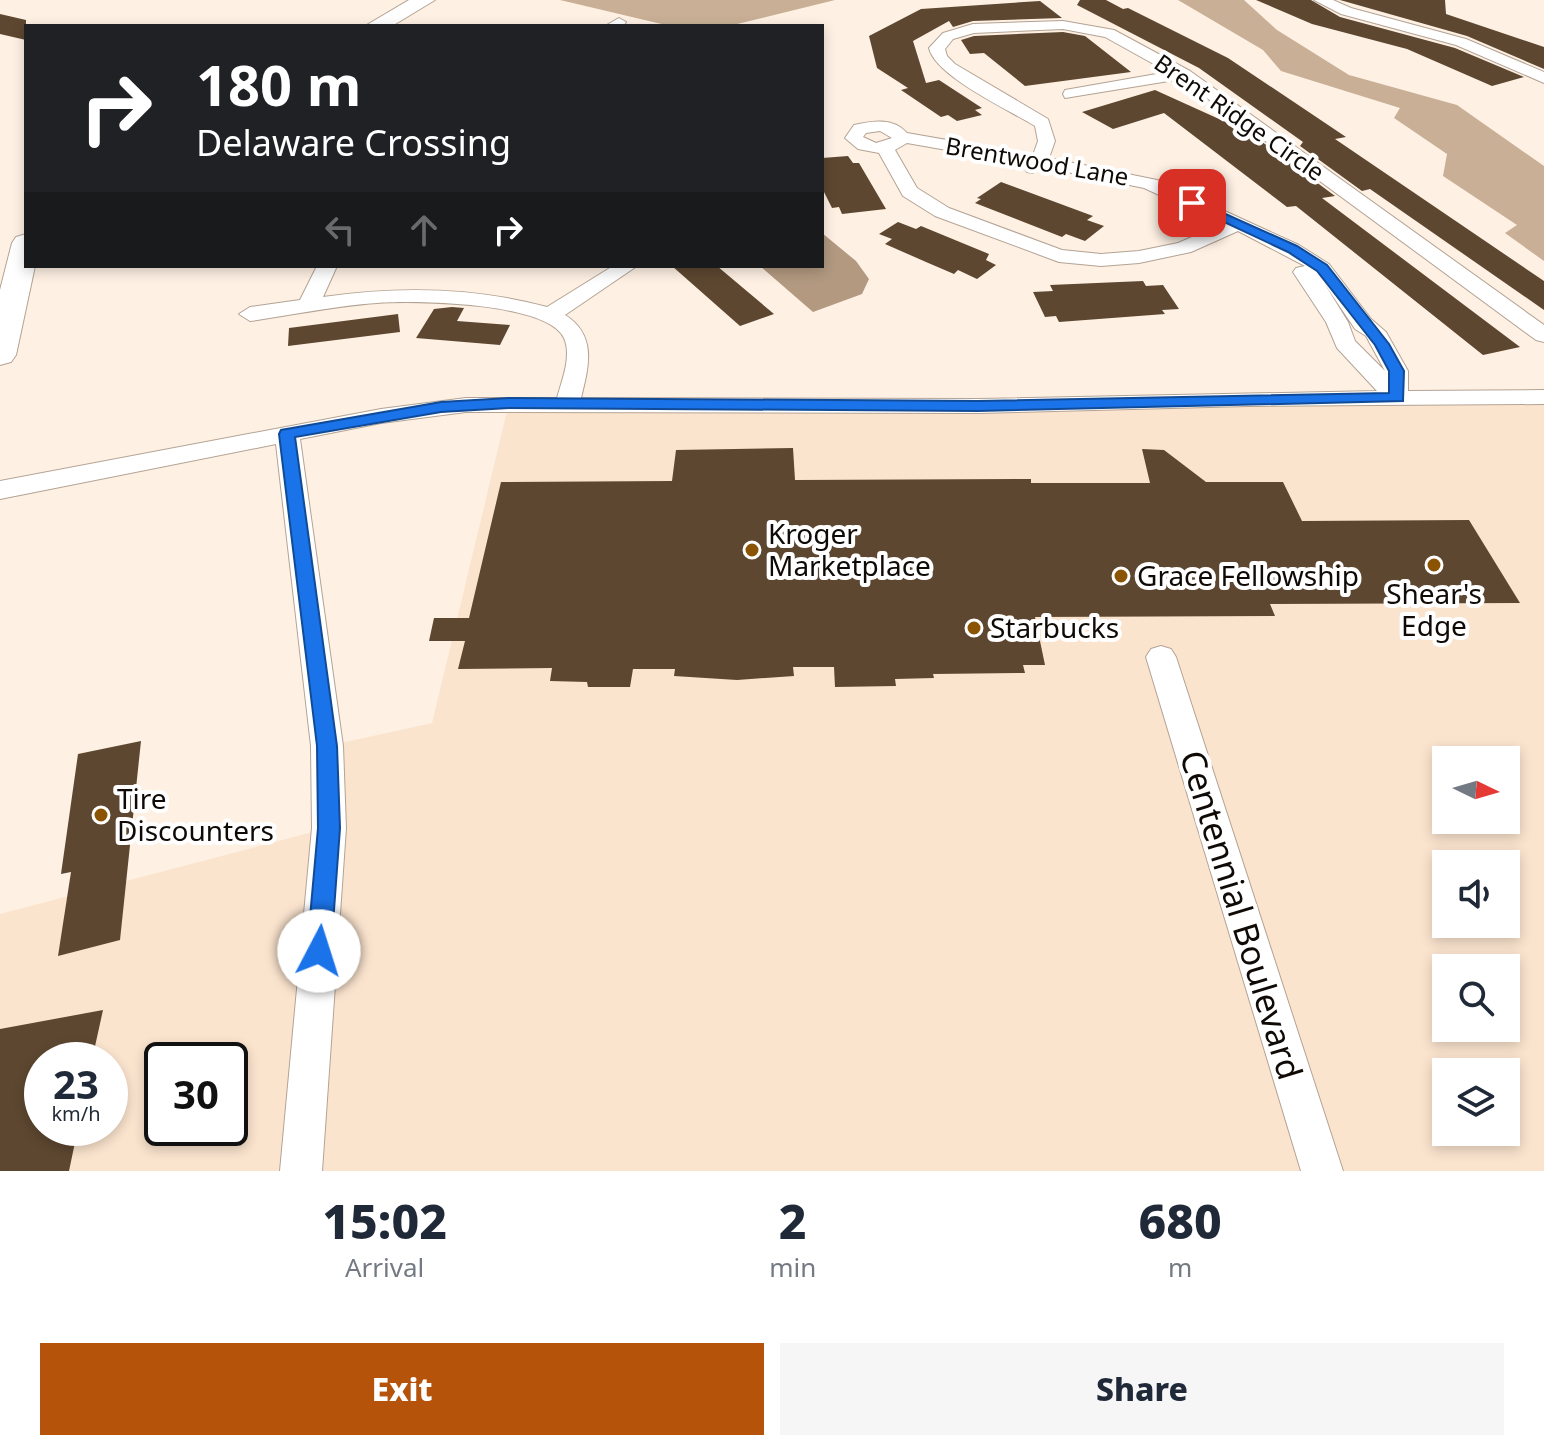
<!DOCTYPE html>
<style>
body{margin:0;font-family:"Noto Sans",sans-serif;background:#f6f6f7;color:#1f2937;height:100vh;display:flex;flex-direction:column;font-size:30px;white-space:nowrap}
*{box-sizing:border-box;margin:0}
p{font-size:26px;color:#747a83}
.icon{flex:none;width:44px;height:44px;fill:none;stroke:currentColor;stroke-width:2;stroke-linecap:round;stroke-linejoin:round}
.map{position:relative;height:1171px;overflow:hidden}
.details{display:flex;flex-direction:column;background:#fff;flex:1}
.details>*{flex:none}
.guide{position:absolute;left:24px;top:24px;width:800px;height:244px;border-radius:0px;box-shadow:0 4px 12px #0003;background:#202124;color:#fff;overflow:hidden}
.needle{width:52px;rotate:95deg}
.tools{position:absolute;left:1432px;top:746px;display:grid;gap:16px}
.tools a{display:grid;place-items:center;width:88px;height:88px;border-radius:0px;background:#fff;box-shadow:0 4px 12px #0003;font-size:40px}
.speed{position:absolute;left:24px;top:1042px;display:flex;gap:16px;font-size:40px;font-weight:700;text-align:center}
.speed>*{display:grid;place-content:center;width:104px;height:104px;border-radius:50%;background:#fff;box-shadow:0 4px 12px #0003;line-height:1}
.speed small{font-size:20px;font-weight:400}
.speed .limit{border:4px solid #111;border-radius:12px;background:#fff;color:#111}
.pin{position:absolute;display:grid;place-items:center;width:68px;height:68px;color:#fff;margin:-34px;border-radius:16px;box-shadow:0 4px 12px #0006}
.me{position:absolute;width:88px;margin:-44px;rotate:5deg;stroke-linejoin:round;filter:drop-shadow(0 0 6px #0008)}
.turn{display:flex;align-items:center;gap:28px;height:168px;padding:0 40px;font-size:36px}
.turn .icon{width:104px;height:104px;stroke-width:2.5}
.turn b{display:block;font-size:56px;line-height:68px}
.lanes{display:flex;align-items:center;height:76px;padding:0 40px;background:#0003;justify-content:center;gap:40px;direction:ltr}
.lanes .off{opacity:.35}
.eta{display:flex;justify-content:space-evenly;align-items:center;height:136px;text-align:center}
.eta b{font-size:48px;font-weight:800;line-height:56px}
.primary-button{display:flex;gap:16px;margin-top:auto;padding:16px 40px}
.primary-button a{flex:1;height:92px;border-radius:0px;background:#b45309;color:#fff;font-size:32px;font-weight:800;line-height:92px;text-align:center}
.primary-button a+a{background:#f6f6f7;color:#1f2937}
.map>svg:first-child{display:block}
.built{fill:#fbe4ce;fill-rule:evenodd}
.forest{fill:#c8af95}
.water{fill:#b29980}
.building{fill:#5d4730}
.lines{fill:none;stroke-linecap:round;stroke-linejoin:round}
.street-casing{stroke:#b3a394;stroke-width:2}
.secondary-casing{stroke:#b3a394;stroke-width:2}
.street{fill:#fff;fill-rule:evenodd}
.secondary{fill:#fff;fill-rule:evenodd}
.route{fill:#1a73e8;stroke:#114b97;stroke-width:2}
.poi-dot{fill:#8a5404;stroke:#fff;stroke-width:3}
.labels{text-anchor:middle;stroke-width:8;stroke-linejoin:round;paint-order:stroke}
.far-street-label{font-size:24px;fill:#0f0a06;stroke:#fff}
.poi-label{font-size:28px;fill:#0f0a06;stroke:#fff;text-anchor:start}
.near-street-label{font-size:34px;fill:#0f0a06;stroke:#fff}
</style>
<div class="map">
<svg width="1544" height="1171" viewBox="0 0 1544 1171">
<rect width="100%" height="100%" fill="#fef0e3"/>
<!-- built -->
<path class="built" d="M1544 397V1171H0V914L328 828 327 746 432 723 509 403 967 398ZM1446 760H1506V820H1446ZM1446 864H1506V924H1446ZM1446 968H1506V1028H1446ZM42 1060H110V1128H42ZM162 1060H230V1128H162ZM1446 1072H1506V1132H1446Z"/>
<!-- forest -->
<path class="forest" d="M560 0H835L729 26H670Z
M1178 0H1244L1277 30 1349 75 1457 105 1544 166V261L1505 233 1517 225 1443 176 1447 154 1394 118 1400 108 1281 71 1263 50Z"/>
<!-- water -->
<path class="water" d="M822 233 856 261 869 279 862 294 813 312 760 266H822Z"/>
<!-- building -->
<path class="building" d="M1080 0H1106L1123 9 1128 8 1228 58 1346 137 1335 139 1544 281V310L1370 189 1362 191 1300 146 1303 142 1199 68 1077 5Z
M1256 0H1311L1340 17 1455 48 1524 77 1492 86 1407 49 1312 24Z
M1340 0H1445L1446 14 1544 47V69L1467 36Z
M1040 1 1062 18 973 21 953 27 949 21 913 41 926 83 939 80 982 108 975 110 982 115 957 121 948 115 941 117 901 90 908 88 877 68 869 36 921 9Z
M0 14 26 20V40L0 34Z
M1063 32 1085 36 1131 72 1025 86 984 53 970 54 961 40 974 36Z
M1155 90 1250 133 1335 196 1322 198 1520 347 1483 355 1296 206 1287 207 1164 113 1113 129 1082 112Z
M848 156 853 163H859L886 209 842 214 839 207 832 208 822 188V158Z
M1001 182 1093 216 1087 220 1104 226 1085 241 1066 234 1062 237 975 203 981 199 977 198Z
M898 222 916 229 921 226 989 254 986 260 996 265 977 279 958 270 954 274 926 262 885 244 892 239 879 234Z
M672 266H717L774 314 740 326Z
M1143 281 1146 286 1163 285 1179 309 1162 310 1165 314 1059 322 1056 316 1045 317 1033 292 1053 291 1050 285Z
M452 307 464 308 457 321 510 325 500 345 416 338 434 309Z
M398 314 400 332 288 346 289 328Z
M793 448 795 480 1031 479V483H1150L1142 449 1164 450 1206 482H1283L1302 521 1469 520 1520 603 1270 604 1275 616 1035 617 1045 665H1023L1025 673 933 674 934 678 895 679 896 686 835 687 834 667H793L794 676 737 680 674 676 675 669H633L630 687H588L587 682 550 681 552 668 458 669 465 641H429L434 618H469L501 482 672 481 676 450Z
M141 741 120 940 58 956 71 872 61 874 78 754Z
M103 1010 92 1060H42V1128H78L69 1171H0V1029Z"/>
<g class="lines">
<!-- street casing -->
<g class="street-casing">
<path id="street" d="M1314 0H1333L1351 8 1466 39 1544 72V83L1456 45 1341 14Z
M619 18 626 22 624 25 605 26Z
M1063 21 1114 30 1190 71 1544 325V342L1536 340 1181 79 1065 98 1063 94 1065 90 1168 72 1105 37 1063 29 974 33 953 39 945 49 947 56 955 64 1048 119 1055 141 1049 158 1157 180 1299 245 1329 264 1371 319 1386 332 1408 371V391L1544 390V404L1248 406 978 413 466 412 381 423 300 439 343 746 346 828 322 1171H280L312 828 311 746 276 444 0 499V481L381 409 466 398H557C562 380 572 356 564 338 547 302 413 300 377 303 334 306 293 315 250 321L239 314 250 307 300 300 317 266H337L323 297C399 286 473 287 547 307L613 266H637L565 315C597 335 589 366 581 398L978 399 1377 391 1337 348 1326 322 1293 272 1296 268 1305 266 1238 231 1191 252 1139 263 1101 266 1059 262 935 216 903 196 879 153 858 149 845 138 854 125C872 121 893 117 907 133L1033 155 1038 141 1035 126C1009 110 935 76 929 48L943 33 973 24ZM880 131 892 138 876 143 863 137 866 133ZM907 143 1026 164 1024 168 1027 172 1033 173 1043 167 1144 188 1222 224 1178 243 1139 251 1101 254 1062 250 949 208 917 188 895 150ZM1324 283 1355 329 1366 336 1385 371 1355 341 1348 322Z
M1161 646 1171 649 1176 657 1343 1171H1301L1146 657 1151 649Z"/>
</g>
<!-- secondary casing -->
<g class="secondary-casing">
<path id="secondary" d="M409 0H435L392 26H365Z
M26 234V266H35L16 355 11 362 0 365V290L12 243 16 237Z"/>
</g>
<!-- street -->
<use href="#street" class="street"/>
<!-- secondary -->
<use href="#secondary" class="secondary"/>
</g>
<!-- route -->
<path class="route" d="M1192 199 1297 246 1327 265 1389 344 1404 371 1403 401 978 411 509 408 441 412 295 437 337 746 340 828 331 951 327 959 319 963 310 959 307 951 318 828 317 746 279 434 281 430 441 402 509 398 978 401 1389 393V371L1375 345 1317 271 1288 252 1188 205V200Z"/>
<!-- markers -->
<g class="poi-dot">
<circle cx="752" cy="550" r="8"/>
<circle cx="1434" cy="565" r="8"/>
<circle cx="1121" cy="576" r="8"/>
<circle cx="974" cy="628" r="8"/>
<circle cx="101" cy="815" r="8"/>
</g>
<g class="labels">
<!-- far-street labels -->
<g class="far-street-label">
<text transform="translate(1239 118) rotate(35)" y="8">Brent Ridge Circle</text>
<text transform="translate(1037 162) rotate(10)" y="8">Brentwood Lane</text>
</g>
<!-- poi labels -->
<g class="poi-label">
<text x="768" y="544">Kroger<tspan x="768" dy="32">Marketplace</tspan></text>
<text x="1137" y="586">Grace Fellowship</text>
<text x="1434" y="604" text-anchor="middle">Shear's<tspan x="1434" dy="32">Edge</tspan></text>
<text x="990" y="638">Starbucks</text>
<text x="117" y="809">Tire<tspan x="117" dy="32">Discounters</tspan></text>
</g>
<!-- near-street labels -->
<g class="near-street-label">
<text transform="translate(1241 915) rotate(73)" y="12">Centennial Boulevard</text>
</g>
</g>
</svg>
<div class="tools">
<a><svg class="needle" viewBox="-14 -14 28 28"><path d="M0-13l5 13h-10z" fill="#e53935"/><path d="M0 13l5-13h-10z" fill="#747a83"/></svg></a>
<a><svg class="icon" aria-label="sound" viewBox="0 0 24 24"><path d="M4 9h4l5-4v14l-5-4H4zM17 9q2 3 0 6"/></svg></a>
<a><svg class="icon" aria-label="search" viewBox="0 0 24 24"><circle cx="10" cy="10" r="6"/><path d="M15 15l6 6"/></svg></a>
<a><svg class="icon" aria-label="layers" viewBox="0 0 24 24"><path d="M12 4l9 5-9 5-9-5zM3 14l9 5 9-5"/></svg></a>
</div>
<div class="speed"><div>23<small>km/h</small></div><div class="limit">30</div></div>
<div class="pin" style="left:1192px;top:203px;background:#d93025"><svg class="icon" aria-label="arrive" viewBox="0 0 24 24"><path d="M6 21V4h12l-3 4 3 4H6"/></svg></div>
<svg class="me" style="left:319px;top:951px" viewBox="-20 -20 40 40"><circle r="19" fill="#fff"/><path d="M0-13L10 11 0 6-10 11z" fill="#1a73e8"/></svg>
<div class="guide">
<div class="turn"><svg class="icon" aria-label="right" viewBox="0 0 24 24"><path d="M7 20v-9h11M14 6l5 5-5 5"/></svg><div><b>180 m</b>Delaware Crossing</div></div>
<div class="lanes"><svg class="icon off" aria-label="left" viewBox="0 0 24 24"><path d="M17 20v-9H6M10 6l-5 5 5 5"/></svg><svg class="icon off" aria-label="ahead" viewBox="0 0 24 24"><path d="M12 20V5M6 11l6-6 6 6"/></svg><svg class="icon" aria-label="right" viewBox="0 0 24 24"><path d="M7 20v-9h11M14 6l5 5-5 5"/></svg></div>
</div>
</div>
<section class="details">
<div class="eta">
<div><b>15:02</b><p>Arrival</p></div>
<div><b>2</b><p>min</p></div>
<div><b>680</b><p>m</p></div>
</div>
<div class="primary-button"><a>Exit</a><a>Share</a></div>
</section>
